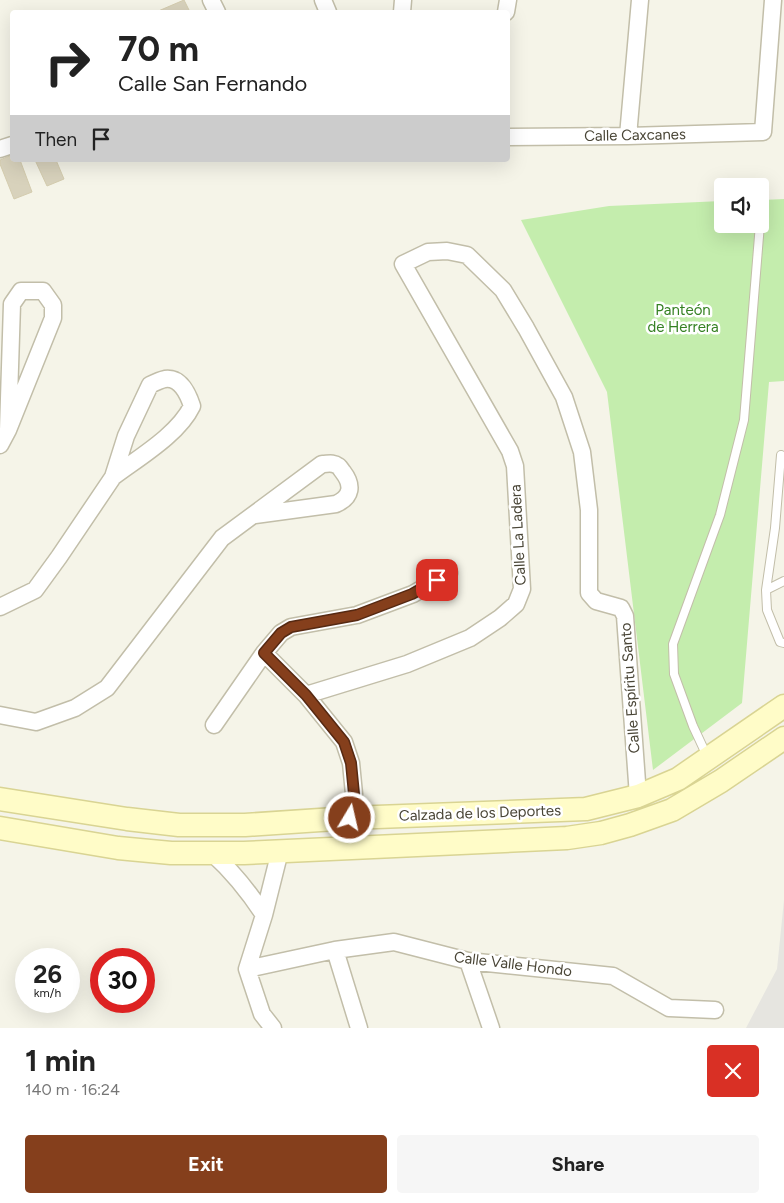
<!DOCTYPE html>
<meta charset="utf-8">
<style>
body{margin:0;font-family:Figtree,sans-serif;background:#f6f6f6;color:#222;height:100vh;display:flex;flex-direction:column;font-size:19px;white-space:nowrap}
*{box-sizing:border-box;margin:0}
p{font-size:16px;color:#767676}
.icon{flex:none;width:28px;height:28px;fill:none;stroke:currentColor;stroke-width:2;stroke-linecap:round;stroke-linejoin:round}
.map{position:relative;height:1028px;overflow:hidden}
.drawer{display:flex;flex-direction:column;background:#fff;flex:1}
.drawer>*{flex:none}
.hud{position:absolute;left:10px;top:10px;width:500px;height:152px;border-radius:5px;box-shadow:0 5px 20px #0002;background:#fff;color:#222;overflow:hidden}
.fabs{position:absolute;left:714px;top:178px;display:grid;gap:10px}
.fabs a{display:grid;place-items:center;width:55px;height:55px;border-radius:5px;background:#fff;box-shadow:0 5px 20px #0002;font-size:25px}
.speed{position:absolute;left:15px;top:948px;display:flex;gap:10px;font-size:25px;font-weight:700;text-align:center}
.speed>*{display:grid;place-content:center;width:65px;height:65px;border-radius:50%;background:#fff;box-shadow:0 5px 20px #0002;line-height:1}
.speed small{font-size:12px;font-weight:400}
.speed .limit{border:8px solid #d22;background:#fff;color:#111}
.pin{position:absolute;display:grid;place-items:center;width:42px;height:42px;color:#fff;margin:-21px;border-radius:10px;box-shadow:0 2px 8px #0006}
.me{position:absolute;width:55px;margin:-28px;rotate:9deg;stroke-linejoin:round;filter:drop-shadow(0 0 4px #0008)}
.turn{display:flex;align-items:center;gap:18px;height:105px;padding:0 25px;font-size:22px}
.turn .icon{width:65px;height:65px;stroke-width:2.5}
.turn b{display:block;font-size:35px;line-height:42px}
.then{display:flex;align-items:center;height:48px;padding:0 25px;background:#0003;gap:10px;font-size:19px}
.round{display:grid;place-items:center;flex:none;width:52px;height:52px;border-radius:5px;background:#f6f6f6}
.headline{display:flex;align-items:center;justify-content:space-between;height:85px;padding:0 25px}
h1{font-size:30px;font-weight:700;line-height:38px}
.action{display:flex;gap:10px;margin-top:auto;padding:10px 25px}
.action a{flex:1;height:58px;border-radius:5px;background:#853f1c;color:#fff;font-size:20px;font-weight:700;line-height:58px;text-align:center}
.action a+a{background:#f6f6f6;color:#222}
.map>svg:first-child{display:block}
.green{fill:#c4edad}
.parking{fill:#e6e5e0}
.building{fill:#d8d2bc;stroke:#d4ccae}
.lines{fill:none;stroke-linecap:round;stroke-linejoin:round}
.lane-casing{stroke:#c2bea9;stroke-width:10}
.street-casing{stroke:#c2bea9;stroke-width:19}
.secondary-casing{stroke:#d9d493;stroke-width:25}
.lane{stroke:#fff;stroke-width:8}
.street{stroke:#fff;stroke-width:16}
.secondary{stroke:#fffcc8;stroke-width:22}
.route-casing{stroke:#562912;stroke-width:12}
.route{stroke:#853f1c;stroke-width:9}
.labels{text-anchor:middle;stroke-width:5;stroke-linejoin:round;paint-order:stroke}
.street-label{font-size:15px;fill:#494536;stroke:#fff}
.park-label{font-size:15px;fill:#358123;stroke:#fff}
</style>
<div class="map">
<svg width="784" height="1028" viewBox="0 0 784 1028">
<rect width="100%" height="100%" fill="#f5f4e8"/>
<!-- green -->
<path class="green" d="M784 199V381L769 382 742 703 653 770 607 392 521 220 609 206 722 201V224H760V200Z"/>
<!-- parking -->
<path class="parking" d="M784 900V1028H746L777 969Z"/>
<!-- building -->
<path class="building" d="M184 0 190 12H156Z
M12 155V160H20L32 192 14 199 0 164V160Z
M35 160H56L64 179 47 186Z"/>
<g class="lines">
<!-- lane casing -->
<g class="lane-casing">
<path id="lane" d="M784 581 766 590 767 610 780 642 784 643
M766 590 775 528 781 455
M707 756 693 726 674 674 673 644 720 515 744 420 760 224"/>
</g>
<!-- street casing -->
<g class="street-casing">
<path id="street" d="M211 0 217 12
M323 0 328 12
M402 12 403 0
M506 12 508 0
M628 136 640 0
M508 137 628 136 763 132 773 0
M0 149 12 145
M0 445 8 430 53 318V305L43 291H21L12 304 8 430
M0 607 35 590 59 557 113 477 126 436 150 385C154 383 160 380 165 379 181 377 188 394 192 406 178 435 138 458 113 477
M264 653 306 695 344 742 351 763 354 794 350 818 342 848
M306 695 407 664 470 638 500 618 516 604 522 589 515 466 510 451 403 264 428 252 447 251 467 255 503 290 526 328 564 397 582 452 589 510V593L596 601 621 608 625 616 638 796
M0 715 36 722 75 708 107 688 222 538 322 464C328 464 333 462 338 466 339 466 342 471 343 472 353 485 352 497 336 504L255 515
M214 725 264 653 281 633 291 627 357 615 413 594 449 573
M212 853C233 872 249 892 264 915
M335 950 359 1028
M468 961 491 1028
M247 969 335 950 394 942 468 961 613 976 669 1008 715 1010
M247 969 264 915 280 851
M247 969 262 1014 273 1028"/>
</g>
<!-- secondary casing -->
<g class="secondary-casing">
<path id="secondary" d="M0 799 127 819 179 825H245L350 818 586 809 638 796 678 779 784 706
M0 828 118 848 171 853H244L567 838 601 833 630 825 672 810 721 781 784 738"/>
</g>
<!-- lane -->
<use href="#lane" class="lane"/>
<!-- street -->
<use href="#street" class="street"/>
<!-- secondary -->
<use href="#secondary" class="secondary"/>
</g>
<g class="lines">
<!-- route casing -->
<g class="route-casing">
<path id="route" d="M350 818 354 794 351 763 344 742 306 695 264 653 281 633 291 627 357 615 412 594 437 580"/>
</g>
<!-- route -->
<use href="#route" class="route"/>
</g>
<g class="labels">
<!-- street labels -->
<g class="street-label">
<text transform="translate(635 135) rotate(-1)" y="5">Calle Caxcanes</text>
<text transform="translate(518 535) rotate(-93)" y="5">Calle La Ladera</text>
<text transform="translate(630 688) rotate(-94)" y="5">Calle Espíritu Santo</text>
<text transform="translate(480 813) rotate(-2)" y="5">Calzada de los Deportes</text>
<text transform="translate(513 964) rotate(7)" y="5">Calle Valle Hondo</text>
</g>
<!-- park labels -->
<g class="park-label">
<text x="683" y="315">Panteón<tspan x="683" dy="17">de Herrera</tspan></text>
</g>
</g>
</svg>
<div class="fabs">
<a><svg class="icon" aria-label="sound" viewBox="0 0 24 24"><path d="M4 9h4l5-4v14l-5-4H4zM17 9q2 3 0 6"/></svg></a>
</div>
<div class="speed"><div>26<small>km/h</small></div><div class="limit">30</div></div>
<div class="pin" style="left:437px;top:580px;background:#d93025"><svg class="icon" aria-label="arrive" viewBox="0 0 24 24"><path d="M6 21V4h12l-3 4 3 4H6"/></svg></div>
<svg class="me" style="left:350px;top:818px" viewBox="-20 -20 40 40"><circle r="17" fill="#853f1c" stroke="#fff" stroke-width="3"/><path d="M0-11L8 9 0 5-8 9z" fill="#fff"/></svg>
<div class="hud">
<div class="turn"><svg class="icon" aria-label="right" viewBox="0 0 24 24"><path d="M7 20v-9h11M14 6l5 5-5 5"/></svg><div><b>70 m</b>Calle San Fernando</div></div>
<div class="then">Then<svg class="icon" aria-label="arrive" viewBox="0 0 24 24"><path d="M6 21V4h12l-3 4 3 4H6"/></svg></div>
</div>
</div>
<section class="drawer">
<div class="headline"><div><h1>1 min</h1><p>140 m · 16:24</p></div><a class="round" style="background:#d93025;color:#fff"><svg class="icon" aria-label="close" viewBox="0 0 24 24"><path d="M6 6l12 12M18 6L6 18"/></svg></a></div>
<div class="action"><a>Exit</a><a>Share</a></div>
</section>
